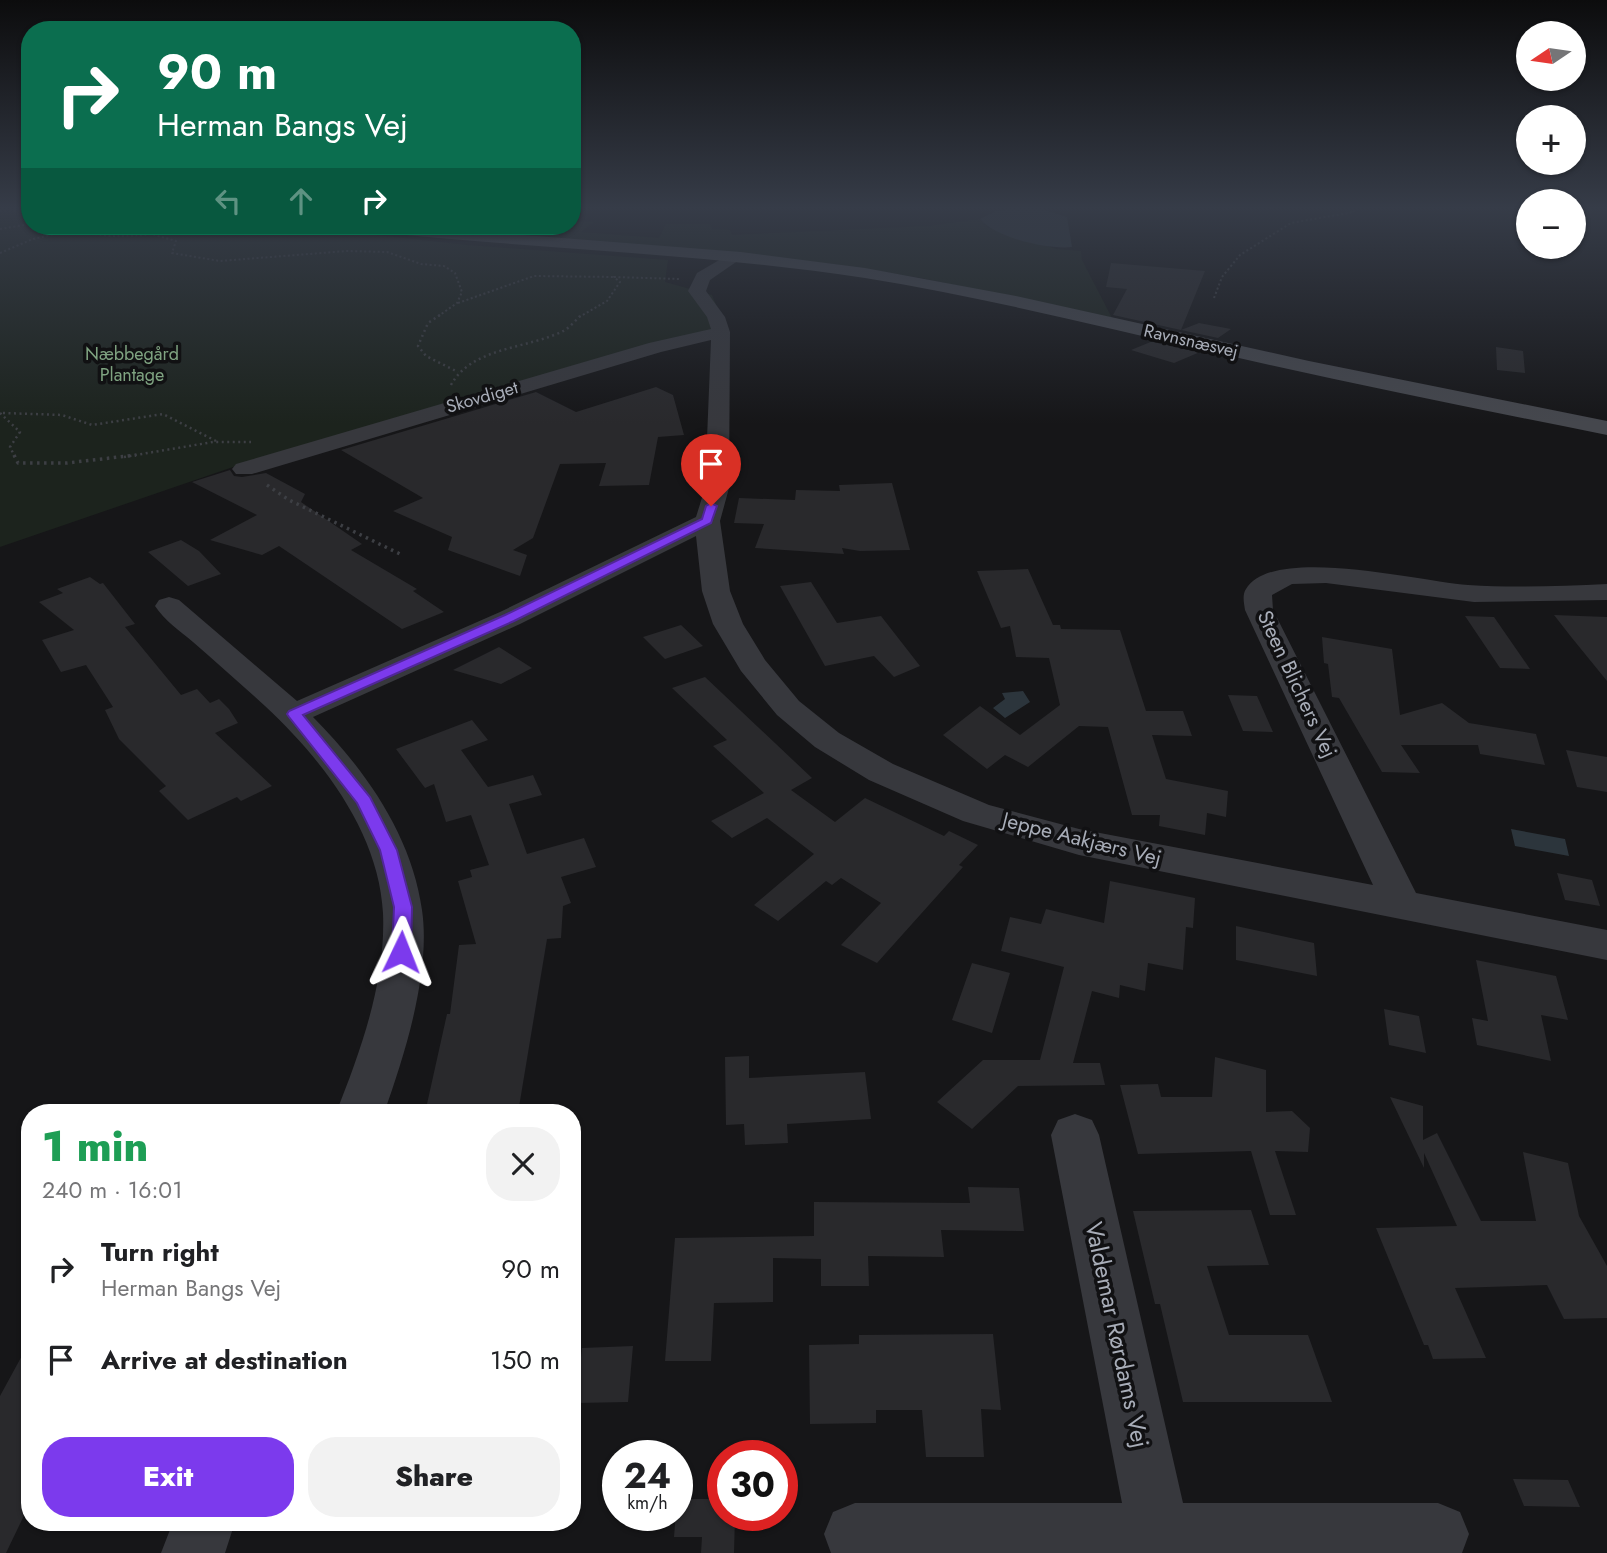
<!DOCTYPE html>
<meta charset="utf-8">
<style>
body{margin:0;font-family:Jost,sans-serif;background:#f2f2f2;color:#202124;height:100vh;display:flex;flex-direction:column;font-size:26px;white-space:nowrap}
*{box-sizing:border-box;margin:0}
p{font-size:23px;color:#757577}
.icon{flex:none;width:38px;height:38px;fill:none;stroke:currentColor;stroke-width:2;stroke-linecap:round;stroke-linejoin:round}
.map{position:relative;flex:1;overflow:hidden}
.details{position:absolute;left:21px;top:1104px;width:560px;height:427px;display:flex;flex-direction:column;background:#fff;border-radius:28px;box-shadow:0 2px 5px #0004}
.details>*{flex:none}
.banner{position:absolute;left:21px;top:21px;width:560px;height:214px;border-radius:28px;box-shadow:0 2px 5px #0004;background:#0b6e4f;color:#fff;overflow:hidden}
.needle{width:46px;rotate:257deg}
.buttons{position:absolute;left:1516px;top:21px;display:grid;gap:14px}
.buttons a{display:grid;place-items:center;width:70px;height:70px;border-radius:50%;background:#fff;box-shadow:0 2px 5px #0004;font-size:35px}
.speed{position:absolute;left:602px;top:1440px;display:flex;gap:14px;font-size:35px;font-weight:700;text-align:center}
.speed>*{display:grid;place-content:center;width:91px;height:91px;border-radius:50%;background:#fff;box-shadow:0 2px 5px #0004;line-height:1}
.speed small{font-size:18px;font-weight:400}
.speed .limit{border:10px solid #d22;background:#fff;color:#111}
.pin{position:absolute;display:grid;place-items:center;width:60px;height:60px;color:#fff;margin:-72px -30px;border-radius:50% 50% 50% 0;rotate:-45deg;box-shadow:0 0 7px #0007}
.pin .icon{rotate:45deg}
.me{position:absolute;width:77px;margin:-38px;rotate:2deg;stroke-linejoin:round;filter:drop-shadow(0 0 5px #0008)}
.turn{display:flex;align-items:center;gap:24px;height:147px;padding:0 21px;font-size:32px}
.turn .icon{width:91px;height:91px;stroke-width:2.5}
.turn b{display:block;font-size:49px;line-height:60px}
.lanes{display:flex;align-items:center;height:66px;padding:0 21px;background:#0003;justify-content:center;gap:35px;direction:ltr}
.lanes .off{opacity:.35}
.round{display:grid;place-items:center;flex:none;width:74px;height:74px;border-radius:28px;background:#f2f2f2}
.summary{display:flex;align-items:center;justify-content:space-between;height:119px;padding:0 21px}
h1{font-size:42px;font-weight:800;line-height:52px;color:#1e9e55}
.cta{display:flex;gap:14px;margin-top:auto;padding:14px 21px}
.cta a{flex:1;height:80px;border-radius:28px;background:#7c3aed;color:#fff;font-size:28px;font-weight:800;line-height:80px;text-align:center}
.cta a+a{background:#f2f2f2;color:#202124}
ul{padding:0;list-style:none}
li{display:flex;align-items:center;gap:21px;height:91px;padding:0 21px}
li div{flex:1}
li b{display:block;font-size:26px}
li em{font-style:normal}
.map>svg:first-child{display:block}
.green{fill:#1c231d}
.water{fill:#2c353c}
.building{fill:#29292c}
.lines{fill:none;stroke-linecap:round;stroke-linejoin:round}
.path-far2{stroke:#3d3f44;stroke-width:2;stroke-dasharray:2 2.5;stroke-linecap:butt}
.path-far1{stroke:#3d3f44;stroke-width:2.5;stroke-dasharray:2 3.5;stroke-linecap:butt}
.path{stroke:#3d3f44;stroke-width:3.5;stroke-dasharray:2.5 4.5;stroke-linecap:butt}
.street{fill:#37383d;fill-rule:evenodd}
.secondary{fill:#45474d;fill-rule:evenodd}
.route{fill:#7c3aed;stroke:#51269a;stroke-width:2}
.labels{text-anchor:middle;stroke-width:7;stroke-linejoin:round;paint-order:stroke}
.far-street-label{font-size:18px;fill:#a8adb8;stroke:#111113}
.far-park-label{font-size:18px;fill:#7fa381;stroke:#111113}
.street-label{font-size:21px;fill:#a8adb8;stroke:#111113}
.near-street-label{font-size:24px;fill:#a8adb8;stroke:#111113}
</style>
<div class="map">
<svg width="1607" height="1553" viewBox="0 0 1607 1553">
<rect width="100%" height="100%" fill="#161618"/>
<!-- green -->
<path class="green" d="M0 207H30V226H294L467 245 668 260 665 282 712 295 727 331 236 466 0 547Z
M980 219 987 227 1056 249 1081 251 1082 260 1112 318 921 278 834 264 393 226H572V221L594 222 581 232 659 238 666 224H710L712 229 730 230 732 235 928 226Z"/>
<!-- water -->
<path class="water" d="M1009 209H1041L1067 217 1072 247C1049 250 996 238 980 219L996 211Z
M1023 691 1030 702 1005 718 993 708 1005 699 1002 693Z
M1511 829 1565 839 1569 856 1515 846Z"/>
<!-- building -->
<path class="building" d="M1111 263 1205 271 1181 330 1113 315 1127 289 1106 287Z
M1199 323 1231 329 1218 338 1181 330Z
M1153 341 1173 346 1200 352 1174 363 1131 350Z
M1496 347 1523 351 1525 373 1497 370Z
M656 387 673 395 684 435 658 437 649 485 599 486 606 463 560 464 533 538 513 550 527 555 520 576 448 550 452 537 393 511 423 498 341 450 536 392 576 412Z
M230 470 234 476 242 477 266 473 305 494 301 502 362 544 351 550 417 589 413 591 444 612 402 629 279 546 262 555 210 540 257 515 192 482Z
M892 483 910 550 860 551 842 548 844 554 755 548 764 524 734 523 739 498 795 500 796 490 840 491 839 485Z
M181 540 199 551 221 574 188 586 148 552Z
M1028 569 1053 625H1060L1061 629 1120 630 1146 711H1183L1192 736 1152 735 1166 779 1228 791 1226 817 1207 813 1205 835 1159 826 1160 815H1132L1108 727 1079 726 1028 767 1005 755 987 769 943 735 980 706 1020 735 1060 705 1049 658 1016 657 1010 626 1001 628 977 571Z
M90 577 100 584 103 583 135 624 125 627 181 695 197 689 210 703 219 699 229 709 238 723 215 733 272 786 241 801 237 797 188 820 159 791 166 786 119 739 105 710 113 707 86 665 61 672 42 640 74 630 39 602 63 593 57 589Z
M811 582 837 623 881 616 920 666 894 677 874 656 825 666 780 586Z
M1554 615 1607 617V681L1572 638Z
M1465 616 1494 617 1530 669 1500 668Z
M681 625 703 646 665 659 643 637Z
M1322 637 1392 649 1400 715 1442 703 1469 723 1536 734 1545 765 1480 754 1478 745H1401L1420 773 1382 772 1339 698 1332 697 1328 664 1324 663Z
M499 647 532 668 501 684 453 670Z
M705 677 812 778 791 790 835 822 865 798 944 836 949 831 978 845 959 865 963 867 877 963 841 945 881 903 841 878 832 885 826 881 778 921 754 905 814 854 767 818 732 838 711 821 764 793 713 746 727 740 672 688Z
M1228 695 1257 696 1273 732 1243 731Z
M472 720 488 740 461 750 488 787 533 775 542 795 509 804 527 854 584 838 596 867 561 877 571 903 563 906 561 938 547 939 518 1113H425L447 1014H450L459 945 476 944 458 881 472 877 470 870 489 865 471 815 446 822 434 784 425 788 396 749Z
M1566 750 1607 757V792L1577 787Z
M1557 873 1592 880 1600 906 1565 900Z
M1110 881 1195 898 1193 928 1186 927 1183 970 1148 963 1145 991 1120 985 1119 998 1092 991 1073 1063H1100L1105 1085 1018 1086 972 1129 937 1102 983 1060H1040L1064 967 1001 951 1010 917 1041 924 1046 909 1104 923Z
M1236 926 1314 943 1317 976 1236 960Z
M1476 960 1556 976 1568 1020 1541 1015 1551 1061 1477 1045 1472 1018 1488 1021Z
M972 963 1010 973 992 1033 952 1020Z
M1384 1009 1419 1016 1426 1053 1389 1045Z
M749 1056V1078L865 1072 871 1119 787 1124 788 1143 745 1145 744 1124 726 1125 725 1057Z
M1215 1057 1266 1070V1112L1292 1111 1310 1128 1308 1152 1275 1151 1296 1215H1270L1251 1151 1138 1154 1120 1085 1158 1084 1161 1097H1212Z
M1390 1097 1423 1106V1140L1437 1133 1481 1221H1536L1523 1152 1568 1163 1579 1216 1607 1266V1318L1564 1319 1547 1285 1455 1288 1486 1358 1433 1359 1428 1345H1424L1376 1228 1457 1226 1424 1153V1168Z
M968 1187 1019 1188 1024 1231 941 1230 944 1257 868 1256 869 1286H821V1259L773 1258V1302L714 1303 711 1361H665L675 1238 814 1236V1202L970 1203Z
M1251 1210 1269 1265 1207 1266 1229 1335H1308L1332 1402H1183L1160 1304H1155L1133 1211Z
M993 1334 1001 1410 981 1409 984 1457H926L922 1410H876V1423L810 1424 809 1345 859 1344V1335Z
M30 1341V1503L6 1553H0V1396Z
M633 1346 628 1402 576 1403 582 1348Z
M1513 1479 1568 1480 1580 1507 1524 1506Z
M677 1499H723V1516H735L734 1553H701L702 1537H674Z"/>
<g class="lines">
<!-- path-far2 -->
<path class="path-far2" d="M0 211 30 210
M123 226 176 241 172 253 220 261 347 251 387 252 421 264 444 266 455 273 462 292 457 303 437 317
M318 226 346 229
M0 229 30 224
M0 253 33 239 67 231 111 236 149 235
M1214 298 1222 277 1240 255 1291 223 1354 212 1352 207
M458 303 534 276 614 277
M579 317 607 301 620 282 614 277 680 279"/>
<!-- path-far1 -->
<path class="path-far1" d="M440 315 428 323 418 346 426 356 458 372
M451 385C472 346 530 349 565 330 571 326 576 320 581 315
M0 413 20 432 10 447 15 457
M3 413 62 415 92 425 163 414 216 441
M124 457 213 442H251"/>
<!-- path -->
<path class="path" d="M14 455 18 463H67L136 455
M267 485 289 500 400 554"/>
<!-- street -->
<path class="street" d="M733 252 739 254 741 257 739 260 710 280 706 291 725 317 730 332 729 488 720 521 730 591 743 624 765 660 799 701 839 733 893 764 989 805 1079 829 1373 885 1245 610C1244 603 1242 595 1246 589 1273 544 1423 582 1468 585 1514 588 1561 586 1607 584V600L1474 602 1326 583 1292 584 1272 595 1273 610 1416 893 1607 930V960L1079 855 963 821 869 780 815 747 777 715 741 671 713 624 702 591 696 536 520 624 313 717C365 769 412 836 422 910 431 972 405 1054 384 1113H336C361 1050 386 981 383 913 379 832 321 758 265 706 241 684 217 663 193 642 180 631 164 620 155 606L159 600 169 597 179 600 297 701 500 612 696 517 705 488 711 340 661 352 252 474H236L232 469 236 464 649 343 711 329 707 317 688 291 697 273Z
M1075 1114 1092 1120 1099 1135 1183 1503H1438L1460 1512 1469 1534 1462 1553H831L824 1534 833 1512 855 1503H1122L1051 1135 1058 1120Z
M173 1522H235L225 1553H161Z"/>
<!-- secondary -->
<path class="secondary" d="M360 226H411L741 252 865 268 1016 296 1309 361 1607 421V435C1477 409 1347 383 1217 353 1100 327 984 297 865 278 700 253 533 249 368 231Z"/>
</g>
<!-- sky -->
<linearGradient id="sky" x2="0" y2="1"><stop stop-color="#0c0c0d"/><stop offset="0.49" stop-color="#363c48"/><stop offset="1" stop-color="#363c48" stop-opacity="0"/></linearGradient>
<rect width="1607" height="424" fill="url(#sky)"/>
<!-- route -->
<path class="route" d="M711 503 717 506 711 523 514 621 303 715 370 797 397 850 412 907 411 952 408 957H395L392 952 394 907 380 850 357 803 289 717 287 714 289 711 505 615 702 519 706 506Z"/>
<g class="labels">
<!-- far-street labels -->
<g class="far-street-label">
<text transform="translate(1191 341) rotate(13)" y="6">Ravnsnæsvej</text>
<text transform="translate(482 397) rotate(-16)" y="6">Skovdiget</text>
</g>
<!-- far-park labels -->
<g class="far-park-label">
<text x="132" y="360">Næbbegård<tspan x="132" dy="21">Plantage</tspan></text>
</g>
<!-- street labels -->
<g class="street-label">
<text transform="translate(1297 684) rotate(65)" y="7">Steen Blichers Vej</text>
<text transform="translate(1082 839) rotate(14)" y="7">Jeppe Aakjærs Vej</text>
</g>
<!-- near-street labels -->
<g class="near-street-label">
<text transform="translate(1117 1335) rotate(78)" y="8">Valdemar Rørdams Vej</text>
</g>
</g>
</svg>
<div class="buttons">
<a><svg class="needle" viewBox="-14 -14 28 28"><path d="M0-13l5 13h-10z" fill="#e53935"/><path d="M0 13l5-13h-10z" fill="#757577"/></svg></a>
<a>+</a>
<a>−</a>
</div>
<div class="speed"><div>24<small>km/h</small></div><div class="limit">30</div></div>
<div class="pin" style="left:711px;top:506px;background:#d93025"><svg class="icon" aria-label="arrive" viewBox="0 0 24 24"><path d="M6 21V4h12l-3 4 3 4H6"/></svg></div>
<svg class="me" style="left:401px;top:952px" viewBox="-20 -20 40 40"><path d="M0-17L14 15 0 8-14 15z" fill="#7c3aed" stroke="#fff" stroke-width="4"/></svg>
<div class="banner">
<div class="turn"><svg class="icon" aria-label="right" viewBox="0 0 24 24"><path d="M7 20v-9h11M14 6l5 5-5 5"/></svg><div><b>90 m</b>Herman Bangs Vej</div></div>
<div class="lanes"><svg class="icon off" aria-label="left" viewBox="0 0 24 24"><path d="M17 20v-9H6M10 6l-5 5 5 5"/></svg><svg class="icon off" aria-label="ahead" viewBox="0 0 24 24"><path d="M12 20V5M6 11l6-6 6 6"/></svg><svg class="icon" aria-label="right" viewBox="0 0 24 24"><path d="M7 20v-9h11M14 6l5 5-5 5"/></svg></div>
</div>
<section class="details">
<div class="summary"><div><h1>1 min</h1><p>240 m · 16:01</p></div><a class="round"><svg class="icon" aria-label="close" viewBox="0 0 24 24"><path d="M6 6l12 12M18 6L6 18"/></svg></a></div>
<ul>
<li><svg class="icon" aria-label="right" viewBox="0 0 24 24"><path d="M7 20v-9h11M14 6l5 5-5 5"/></svg><div><b>Turn right</b><p>Herman Bangs Vej</p></div><em>90 m</em></li>
<li><svg class="icon" aria-label="arrive" viewBox="0 0 24 24"><path d="M6 21V4h12l-3 4 3 4H6"/></svg><div><b>Arrive at destination</b></div><em>150 m</em></li>
</ul>
<div class="cta"><a>Exit</a><a>Share</a></div>
</section>
</div>
